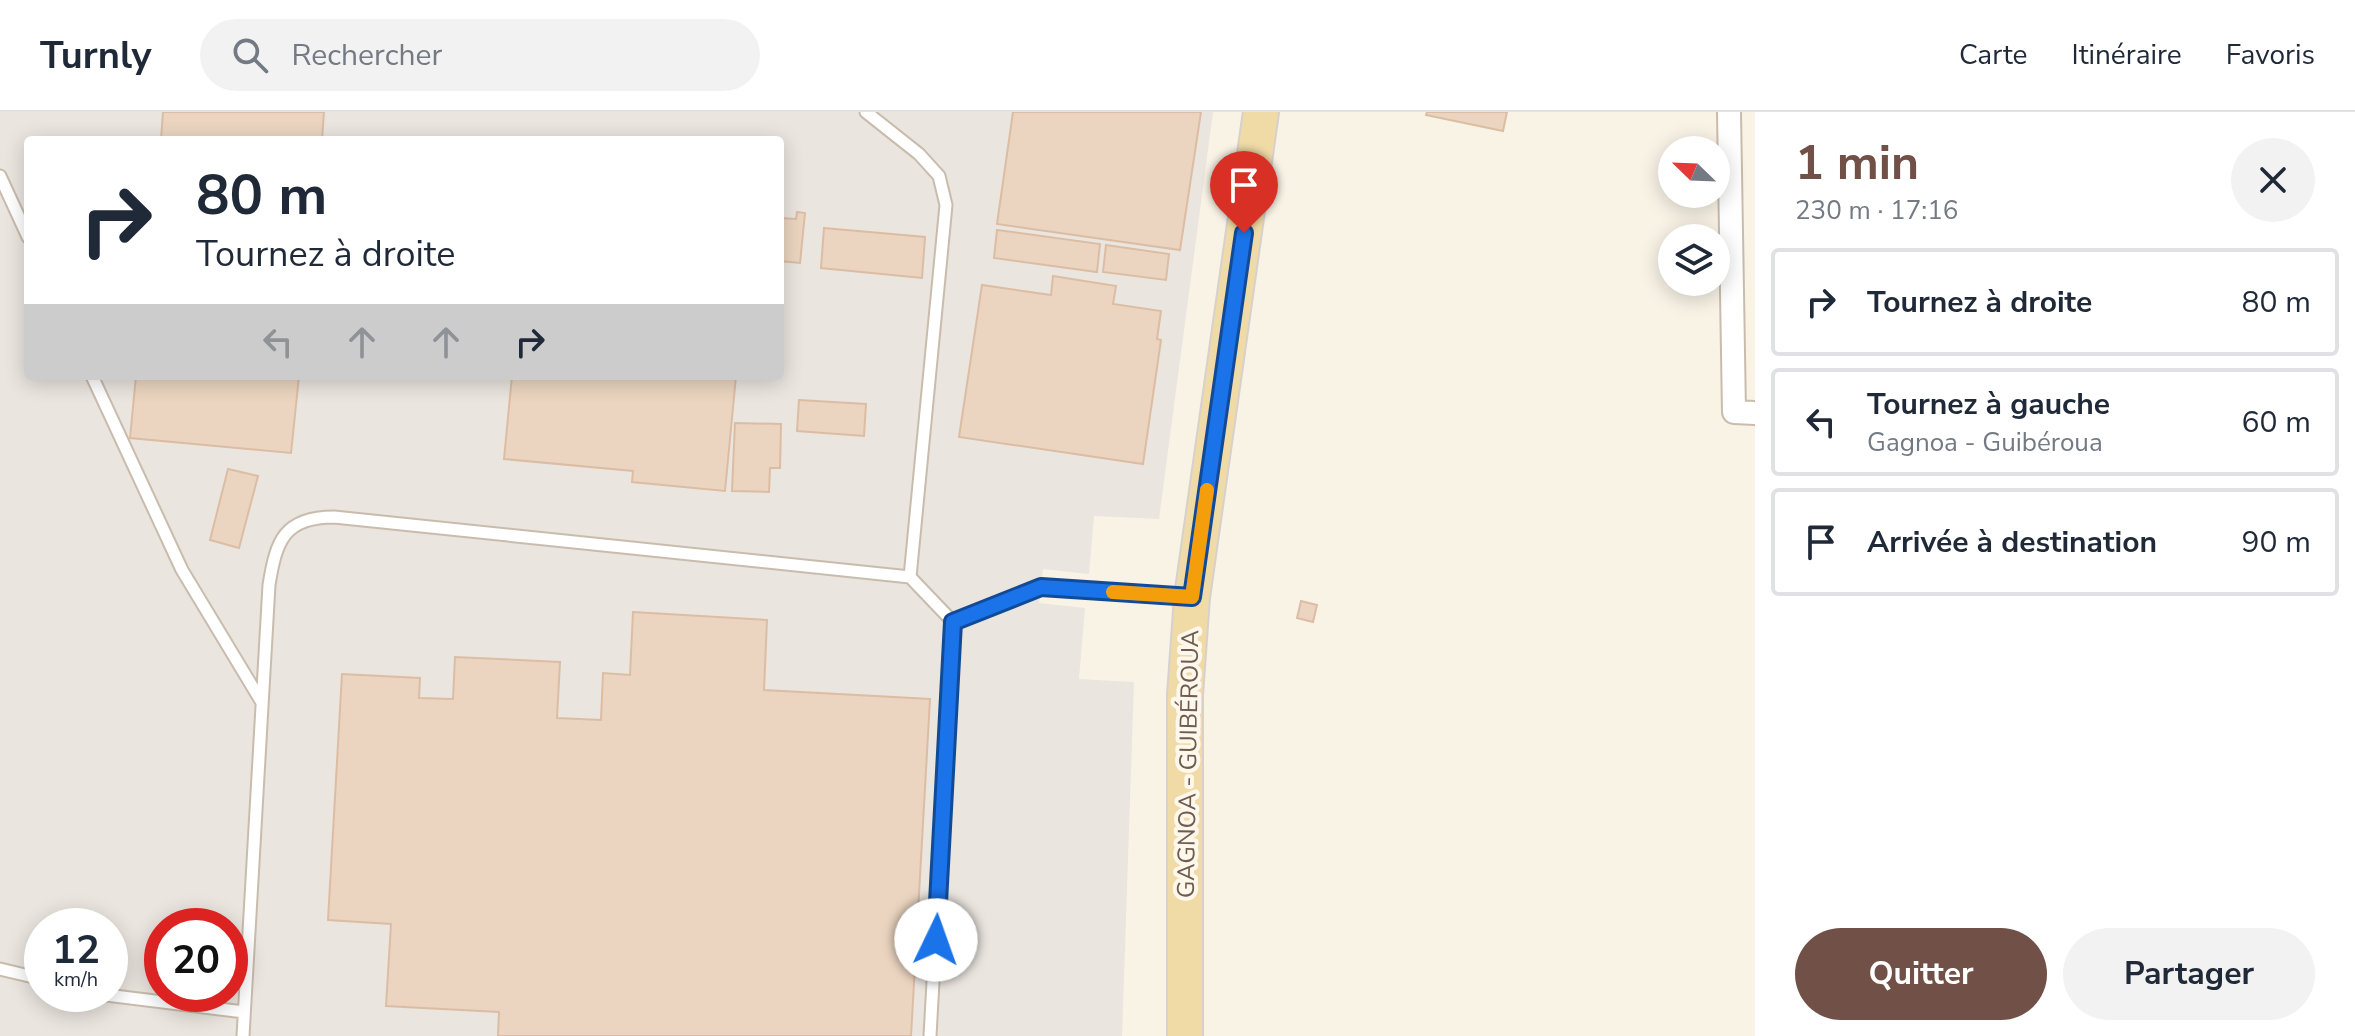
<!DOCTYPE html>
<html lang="fr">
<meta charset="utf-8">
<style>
body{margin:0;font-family:"Nunito Sans",sans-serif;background:#f2f2f3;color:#1f2937;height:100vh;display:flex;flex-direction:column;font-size:30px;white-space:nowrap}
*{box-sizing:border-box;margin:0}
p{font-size:26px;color:#747a83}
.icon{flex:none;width:44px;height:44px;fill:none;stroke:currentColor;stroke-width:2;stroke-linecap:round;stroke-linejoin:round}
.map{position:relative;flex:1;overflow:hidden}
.panel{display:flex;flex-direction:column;background:#fff;width:600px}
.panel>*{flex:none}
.banner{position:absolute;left:24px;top:24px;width:760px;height:244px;border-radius:8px;box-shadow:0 4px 20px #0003;background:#fff;color:#1f2937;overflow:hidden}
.needle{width:52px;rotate:293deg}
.fabs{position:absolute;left:1658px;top:24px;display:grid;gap:16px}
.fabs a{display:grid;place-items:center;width:72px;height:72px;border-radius:50%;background:#fff;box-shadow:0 4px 20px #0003;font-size:40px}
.speed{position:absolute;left:24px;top:796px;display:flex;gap:16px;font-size:40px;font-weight:700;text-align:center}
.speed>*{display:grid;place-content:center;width:104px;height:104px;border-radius:50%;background:#fff;box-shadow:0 4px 20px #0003;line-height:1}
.speed small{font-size:20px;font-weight:400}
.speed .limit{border:12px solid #d22;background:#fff;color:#111}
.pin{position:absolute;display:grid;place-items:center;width:68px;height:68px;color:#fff;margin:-82px -34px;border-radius:50% 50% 50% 0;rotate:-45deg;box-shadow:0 0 8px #0007}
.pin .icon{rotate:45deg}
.me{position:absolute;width:88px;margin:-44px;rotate:3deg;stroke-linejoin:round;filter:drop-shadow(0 0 6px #0008)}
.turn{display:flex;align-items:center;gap:28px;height:168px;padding:0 40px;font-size:36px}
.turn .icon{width:104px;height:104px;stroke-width:2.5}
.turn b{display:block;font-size:56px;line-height:68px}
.lanes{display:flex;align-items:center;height:76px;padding:0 40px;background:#0003;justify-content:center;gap:40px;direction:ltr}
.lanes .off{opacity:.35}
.round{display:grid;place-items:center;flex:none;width:84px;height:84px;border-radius:42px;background:#f2f2f3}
.summary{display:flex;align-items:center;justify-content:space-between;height:136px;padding:0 40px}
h1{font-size:48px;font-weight:700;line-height:60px;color:#715047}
.cta{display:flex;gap:16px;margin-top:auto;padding:16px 40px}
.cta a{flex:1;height:92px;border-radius:48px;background:#715047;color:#fff;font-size:32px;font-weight:700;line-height:92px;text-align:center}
.cta a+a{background:#f2f2f3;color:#1f2937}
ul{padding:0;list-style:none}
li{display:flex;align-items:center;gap:24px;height:108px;margin:0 16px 12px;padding:0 24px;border:4px solid #e0e1e3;border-radius:8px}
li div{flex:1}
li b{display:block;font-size:30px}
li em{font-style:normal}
header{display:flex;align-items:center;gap:48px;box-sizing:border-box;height:112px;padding:0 40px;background:#fff;border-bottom:2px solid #e0e1e3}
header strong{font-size:38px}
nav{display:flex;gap:44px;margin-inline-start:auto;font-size:28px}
.search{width:560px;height:72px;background:#f2f2f3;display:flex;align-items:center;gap:20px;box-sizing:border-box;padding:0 28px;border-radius:44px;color:#747a83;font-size:30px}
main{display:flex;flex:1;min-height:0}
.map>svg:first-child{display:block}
.industrial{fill:#eae5df;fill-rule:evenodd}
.building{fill:#ebd5c1;stroke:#dcbda3;stroke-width:2}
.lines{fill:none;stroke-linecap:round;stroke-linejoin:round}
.lane-casing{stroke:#c9bcad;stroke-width:15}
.street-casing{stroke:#c9bcad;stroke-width:26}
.primary-casing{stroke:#d7d1cd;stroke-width:38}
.lane{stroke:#fff;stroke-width:11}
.street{stroke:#fff;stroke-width:22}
.primary{stroke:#f0daa6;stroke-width:34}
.route-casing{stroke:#114b97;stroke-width:20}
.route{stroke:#1a73e8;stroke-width:14}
.slow{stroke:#f59e0b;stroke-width:14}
.labels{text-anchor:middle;stroke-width:8;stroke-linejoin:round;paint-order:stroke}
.street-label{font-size:24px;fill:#6f5c4e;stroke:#fdf7ec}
</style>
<header>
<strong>Turnly</strong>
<div class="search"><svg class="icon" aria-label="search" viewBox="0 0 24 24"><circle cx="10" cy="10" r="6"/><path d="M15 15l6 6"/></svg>Rechercher</div>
<nav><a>Carte</a><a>Itinéraire</a><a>Favoris</a></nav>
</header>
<main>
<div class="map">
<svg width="1755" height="924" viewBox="0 0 1755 924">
<rect width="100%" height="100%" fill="#f9f3e6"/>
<!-- industrial -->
<path class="industrial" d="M0 0H1213L1159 407 1094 404 1089 462 1043 457 1039 491 1085 496 1079 567 1134 570 1122 924H0ZM28 28H780V264H28ZM42 814H110V882H42ZM162 814H230V882H162Z"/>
<!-- building -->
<path class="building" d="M163 0H324L322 28H161Z
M1013 0H1201L1180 138 997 112Z
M1427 0H1507L1503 19 1426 3Z
M797 100 805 101 800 151 780 149V106L796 107Z
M824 116 925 125 922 166 821 156Z
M997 118 1100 132 1097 160 994 146Z
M1106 133 1169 142 1166 168 1103 160Z
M1053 164 1116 174 1113 192 1161 199 1157 227 1161 228 1143 352 959 325 982 173 1051 183Z
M136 264H299L291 341 130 326Z
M512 264H736L725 379 632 370 633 359 504 347Z
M799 288 866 292 864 324 797 319Z
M735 311 781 312 780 356H770L769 380 732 379Z
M228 357 258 364 239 436 210 428Z
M1301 489 1317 493 1313 510 1297 506Z
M633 500 767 508 764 578 930 587 911 924H498L499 900 386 894 391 812 328 808 342 562 420 566 419 586 453 587 455 545 560 550 557 606 601 608 603 561 630 563Z"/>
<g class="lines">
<!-- lane casing -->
<g class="lane-casing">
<path id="lane" d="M866 0 919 42 939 64 946 93 910 465
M0 64 28 125
M92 264 182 458 261 589
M0 857 42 867
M98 882 244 900
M243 924 269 473C276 429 284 405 334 405L910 465 953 510 1041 475 1188 485
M930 924 953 510"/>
</g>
<!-- street casing -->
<g class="street-casing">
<path id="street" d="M1729 0 1734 300 1755 301"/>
</g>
<!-- primary casing -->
<g class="primary-casing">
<path id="primary" d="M1185 924V583L1192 485 1261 0"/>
</g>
<!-- lane -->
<use href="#lane" class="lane"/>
<!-- street -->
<use href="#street" class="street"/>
<!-- primary -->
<use href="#primary" class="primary"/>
</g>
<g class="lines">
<!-- route casing -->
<g class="route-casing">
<path id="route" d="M936 828 953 510 1041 475 1192 485 1244 121"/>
</g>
<!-- route -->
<use href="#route" class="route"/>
<!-- slow -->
<path class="slow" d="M1113 480 1192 485 1207 378"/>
</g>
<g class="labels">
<!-- street labels -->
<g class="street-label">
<text transform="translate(1188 652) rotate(-89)" y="8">GAGNOA - GUIBÉROUA</text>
</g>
</g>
</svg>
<div class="fabs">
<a><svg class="needle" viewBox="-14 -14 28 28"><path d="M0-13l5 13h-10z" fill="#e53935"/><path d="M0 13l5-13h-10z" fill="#747a83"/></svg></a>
<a><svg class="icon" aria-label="layers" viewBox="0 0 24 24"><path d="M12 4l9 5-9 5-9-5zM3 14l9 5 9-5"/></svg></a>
</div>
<div class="speed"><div>12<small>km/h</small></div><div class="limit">20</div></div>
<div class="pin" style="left:1244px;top:121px;background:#d93025"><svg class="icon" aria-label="arrive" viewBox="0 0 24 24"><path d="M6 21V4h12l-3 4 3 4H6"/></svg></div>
<svg class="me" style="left:936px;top:828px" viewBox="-20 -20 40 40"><circle r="19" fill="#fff"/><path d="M0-13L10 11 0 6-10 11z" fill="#1a73e8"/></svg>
<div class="banner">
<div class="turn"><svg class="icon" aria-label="right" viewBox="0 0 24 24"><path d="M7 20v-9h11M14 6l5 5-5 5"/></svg><div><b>80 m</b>Tournez à droite</div></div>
<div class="lanes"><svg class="icon off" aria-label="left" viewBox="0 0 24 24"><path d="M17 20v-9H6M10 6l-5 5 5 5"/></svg><svg class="icon off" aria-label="ahead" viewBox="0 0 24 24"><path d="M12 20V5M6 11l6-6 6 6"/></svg><svg class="icon off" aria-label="ahead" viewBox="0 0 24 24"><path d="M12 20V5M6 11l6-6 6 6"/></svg><svg class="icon" aria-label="right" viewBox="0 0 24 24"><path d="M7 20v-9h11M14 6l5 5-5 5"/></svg></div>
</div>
</div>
<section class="panel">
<div class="summary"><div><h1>1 min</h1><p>230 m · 17:16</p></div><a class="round"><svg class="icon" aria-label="close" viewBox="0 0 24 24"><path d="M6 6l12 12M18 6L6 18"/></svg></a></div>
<ul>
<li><svg class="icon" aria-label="right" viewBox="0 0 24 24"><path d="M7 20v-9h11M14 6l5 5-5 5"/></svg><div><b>Tournez à droite</b></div><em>80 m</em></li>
<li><svg class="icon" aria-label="left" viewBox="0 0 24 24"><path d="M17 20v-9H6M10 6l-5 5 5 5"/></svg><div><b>Tournez à gauche</b><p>Gagnoa - Guibéroua</p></div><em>60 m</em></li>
<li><svg class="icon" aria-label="arrive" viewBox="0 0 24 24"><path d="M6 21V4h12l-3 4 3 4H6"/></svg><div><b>Arrivée à destination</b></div><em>90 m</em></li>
</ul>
<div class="cta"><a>Quitter</a><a>Partager</a></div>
</section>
</main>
